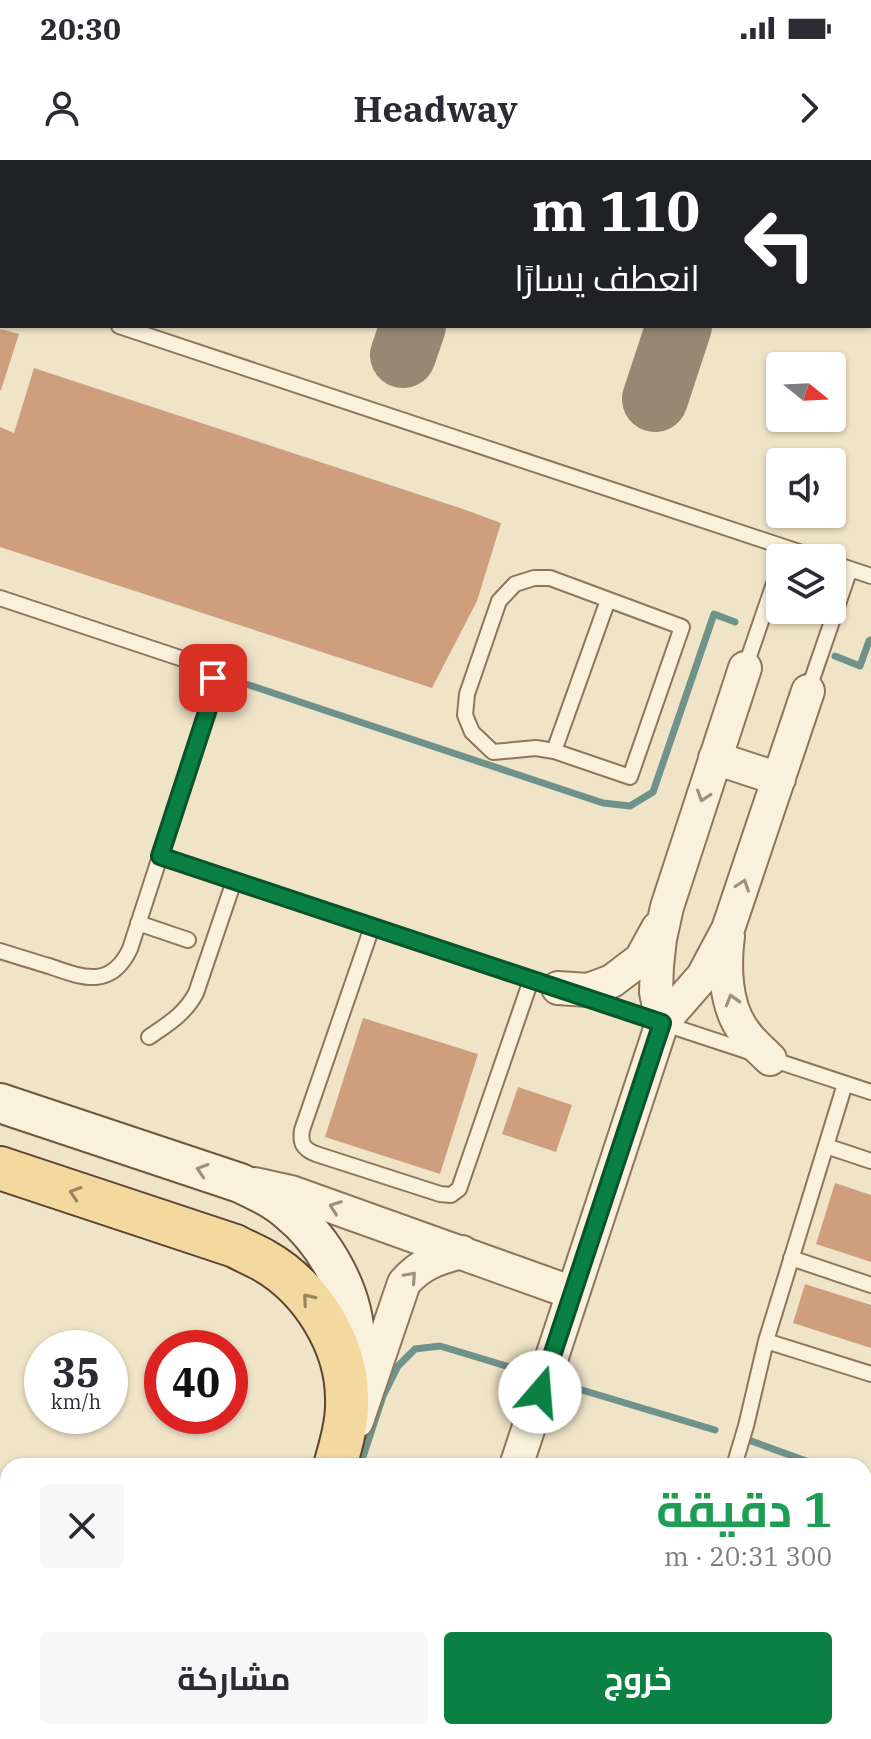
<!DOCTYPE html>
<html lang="ar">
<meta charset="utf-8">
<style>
body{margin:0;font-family:"IBM Plex Serif",Cairo,serif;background:#f7f7f7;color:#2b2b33;direction:rtl;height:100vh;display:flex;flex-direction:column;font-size:30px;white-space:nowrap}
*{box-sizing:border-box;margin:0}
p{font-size:26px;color:#7c7c81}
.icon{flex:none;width:44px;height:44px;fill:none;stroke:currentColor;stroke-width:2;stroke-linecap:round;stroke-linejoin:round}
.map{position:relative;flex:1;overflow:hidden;direction:ltr}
.drawer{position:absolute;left:0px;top:1298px;width:872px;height:282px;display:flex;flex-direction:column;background:#fff;border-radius:24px 24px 0 0;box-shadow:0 2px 6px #0004;direction:rtl}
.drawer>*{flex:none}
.banner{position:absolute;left:0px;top:0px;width:872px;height:168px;box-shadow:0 2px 6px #0004;direction:rtl;background:#202124;color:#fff;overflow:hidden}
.needle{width:52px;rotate:108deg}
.buttons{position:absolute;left:766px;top:192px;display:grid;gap:16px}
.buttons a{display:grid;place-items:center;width:80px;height:80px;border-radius:8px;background:#fff;box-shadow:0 2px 6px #0004;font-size:40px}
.speed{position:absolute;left:24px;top:1170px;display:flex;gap:16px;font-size:40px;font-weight:700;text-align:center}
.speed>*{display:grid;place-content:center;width:104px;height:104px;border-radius:50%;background:#fff;box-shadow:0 2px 6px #0004;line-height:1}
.speed small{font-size:20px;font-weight:400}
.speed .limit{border:12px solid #d22;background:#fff;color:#111}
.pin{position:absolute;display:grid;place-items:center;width:68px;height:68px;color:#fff;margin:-34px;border-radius:16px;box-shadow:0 4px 12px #0006}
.me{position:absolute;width:88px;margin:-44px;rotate:18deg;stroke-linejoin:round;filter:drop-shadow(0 0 6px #0008)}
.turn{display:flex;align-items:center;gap:28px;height:168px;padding:0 40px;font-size:36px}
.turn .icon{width:104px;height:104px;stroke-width:2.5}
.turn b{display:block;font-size:56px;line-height:68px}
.round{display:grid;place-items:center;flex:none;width:84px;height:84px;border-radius:8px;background:#f7f7f7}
.summary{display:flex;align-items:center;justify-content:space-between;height:136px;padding:0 40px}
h1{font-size:48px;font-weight:700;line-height:60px;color:#1e9e55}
.action{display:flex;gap:16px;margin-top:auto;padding:16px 40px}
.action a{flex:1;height:92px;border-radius:8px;background:#0b8043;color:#fff;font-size:32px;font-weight:700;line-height:92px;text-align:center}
.action a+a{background:#f7f7f7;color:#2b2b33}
.status{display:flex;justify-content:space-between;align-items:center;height:56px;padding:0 40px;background:#fff;direction:ltr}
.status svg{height:22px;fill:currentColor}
header{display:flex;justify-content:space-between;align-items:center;height:104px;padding:0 40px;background:#fff;font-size:36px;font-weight:700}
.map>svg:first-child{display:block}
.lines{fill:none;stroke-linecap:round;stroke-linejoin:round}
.stream{stroke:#6f938a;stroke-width:7}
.taxiway{stroke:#968974;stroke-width:66}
.building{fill:#cf9f7d}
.service-casing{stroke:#8d765c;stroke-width:18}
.tertiary-casing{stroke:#8d765c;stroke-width:36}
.secondary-casing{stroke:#6f573f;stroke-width:42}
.primary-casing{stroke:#5b4430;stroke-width:46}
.service{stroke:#faf1dc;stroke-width:14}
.tertiary{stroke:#faf1dc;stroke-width:32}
.secondary{stroke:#faf1dc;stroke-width:38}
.primary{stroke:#f3d9a0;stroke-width:42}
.oneway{stroke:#9c907e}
.oneway2{stroke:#988460}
.route-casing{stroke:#07532c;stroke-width:20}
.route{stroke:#0b8043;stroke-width:14}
</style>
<div class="status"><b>20:30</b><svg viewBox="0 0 49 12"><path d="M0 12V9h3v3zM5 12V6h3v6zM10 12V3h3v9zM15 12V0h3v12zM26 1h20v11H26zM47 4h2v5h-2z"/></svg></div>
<header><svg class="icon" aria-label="forward" viewBox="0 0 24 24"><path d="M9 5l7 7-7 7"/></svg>Headway<svg class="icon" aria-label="person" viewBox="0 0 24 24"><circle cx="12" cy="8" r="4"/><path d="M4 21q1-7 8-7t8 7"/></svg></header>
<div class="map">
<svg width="871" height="1579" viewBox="0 0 871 1579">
<rect width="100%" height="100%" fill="#f0e4c8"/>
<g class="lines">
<!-- stream -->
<path class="stream" d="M835 496 860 506 869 481 871 480
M234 520 603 643 630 646 653 632 714 454 735 462
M552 1221 715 1270
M743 1278 820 1306
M360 1306 383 1236 398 1206 415 1189 440 1186 513 1208
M864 1322 871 1324
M270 1579 272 1572"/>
<!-- taxiway -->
<path class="taxiway" d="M14 2V0
M233 2 234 0
M467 2 468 0
M732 2 733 0
M403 195 413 166
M655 239 679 166"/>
</g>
<!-- building -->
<path class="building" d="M0 169 19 174 1 230H0Z
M34 208 463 349 501 363 477 441 432 528 0 387V267L14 273Z
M363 858 478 894 440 1014 325 977Z
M518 927 572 945 556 992 502 974Z
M835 1023 871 1035V1102L816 1084Z
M805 1124 871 1145V1188L793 1163Z"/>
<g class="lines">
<!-- service casing -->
<g class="service-casing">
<path id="service" d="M0 127H2
M119 166 817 398
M832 403 871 416
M534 418H550L682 467 630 617 554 591 536 588 493 592 472 572 465 555 467 534 499 441 515 424Z
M0 438 195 503C208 509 213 515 214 530L130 789C111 829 83 818 49 806 32 801 16 796 0 791
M745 508 780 406
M808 531 850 409
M554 591 608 440
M160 696 559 829
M138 763 188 780
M372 767 302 970C300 983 303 989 316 994L440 1034 451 1035 459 1029 531 820
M583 837 871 932
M149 877C168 864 185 854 196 833L234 721
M826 986 871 1001
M791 1098 871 1125
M766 1181 871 1214
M734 1306 746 1266 766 1181 845 924"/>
</g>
<!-- tertiary casing -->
<g class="tertiary-casing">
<path id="tertiary" d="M715 598 779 619
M728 776C724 806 725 845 743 870 750 881 761 890 770 899
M558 828 588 830 612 821 641 799 658 768
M662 863 656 832 657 806 660 779 667 747 745 508
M255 1024 291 1032 573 1133
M357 1261 404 1123C420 1104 438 1098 462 1092
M516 1306 662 863 703 816 728 769 808 531
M426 1579 428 1572"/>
</g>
<!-- secondary casing -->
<g class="secondary-casing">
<path id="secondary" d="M0 943 240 1023C257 1031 274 1039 288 1051 325 1081 355 1134 355 1182 355 1197 352 1211 350 1226"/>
</g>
<!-- primary casing -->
<g class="primary-casing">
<path id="primary" d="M0 1008 235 1086C244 1091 254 1095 263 1100 311 1127 347 1184 347 1239 348 1261 341 1285 335 1306
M244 1579 247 1572"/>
</g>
<!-- service -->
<use href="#service" class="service"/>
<!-- tertiary -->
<use href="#tertiary" class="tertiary"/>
<!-- secondary -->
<use href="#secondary" class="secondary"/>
<!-- primary -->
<use href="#primary" class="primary"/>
</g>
<!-- one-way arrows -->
<defs><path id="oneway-chevron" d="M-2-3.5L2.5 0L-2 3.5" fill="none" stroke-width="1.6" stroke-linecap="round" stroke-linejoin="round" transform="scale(2)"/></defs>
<g class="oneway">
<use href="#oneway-chevron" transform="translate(703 636) rotate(108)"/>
<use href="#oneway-chevron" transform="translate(743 725) rotate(-71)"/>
<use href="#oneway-chevron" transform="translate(732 840) rotate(-106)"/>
<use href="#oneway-chevron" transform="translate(202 1010) rotate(-162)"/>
<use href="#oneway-chevron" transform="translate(335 1047) rotate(-160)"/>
<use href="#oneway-chevron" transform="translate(411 1117) rotate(-48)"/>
</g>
<g class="oneway2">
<use href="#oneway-chevron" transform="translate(75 1033) rotate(-162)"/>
<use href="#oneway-chevron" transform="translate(308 1139) rotate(-130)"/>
</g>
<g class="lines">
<!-- route casing -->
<g class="route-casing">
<path id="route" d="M213 518 214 530 210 543 160 696 662 863 540 1232"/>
</g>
<!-- route -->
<use href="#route" class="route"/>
</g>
</svg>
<div class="buttons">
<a><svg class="needle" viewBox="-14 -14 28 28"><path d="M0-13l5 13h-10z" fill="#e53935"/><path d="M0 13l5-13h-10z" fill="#7c7c81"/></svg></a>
<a><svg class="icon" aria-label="sound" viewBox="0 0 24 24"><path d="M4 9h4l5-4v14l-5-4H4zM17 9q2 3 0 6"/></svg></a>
<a><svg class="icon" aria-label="layers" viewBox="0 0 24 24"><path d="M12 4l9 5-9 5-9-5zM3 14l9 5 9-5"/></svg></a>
</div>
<div class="speed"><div>35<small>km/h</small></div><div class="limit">40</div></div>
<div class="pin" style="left:213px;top:518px;background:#d93025"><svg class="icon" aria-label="arrive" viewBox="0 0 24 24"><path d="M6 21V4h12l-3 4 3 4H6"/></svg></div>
<svg class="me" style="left:540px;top:1232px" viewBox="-20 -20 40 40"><circle r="19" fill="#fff"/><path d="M0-13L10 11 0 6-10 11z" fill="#0b8043"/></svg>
<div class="banner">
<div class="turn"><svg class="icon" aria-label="left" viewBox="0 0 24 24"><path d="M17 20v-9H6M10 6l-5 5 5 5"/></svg><div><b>110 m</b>انعطف يسارًا</div></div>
</div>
<section class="drawer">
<div class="summary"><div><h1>1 دقيقة</h1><p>300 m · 20:31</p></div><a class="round"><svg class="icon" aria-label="close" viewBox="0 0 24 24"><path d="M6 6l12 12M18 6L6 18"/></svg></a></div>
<div class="action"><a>خروج</a><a>مشاركة</a></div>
</section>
</div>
